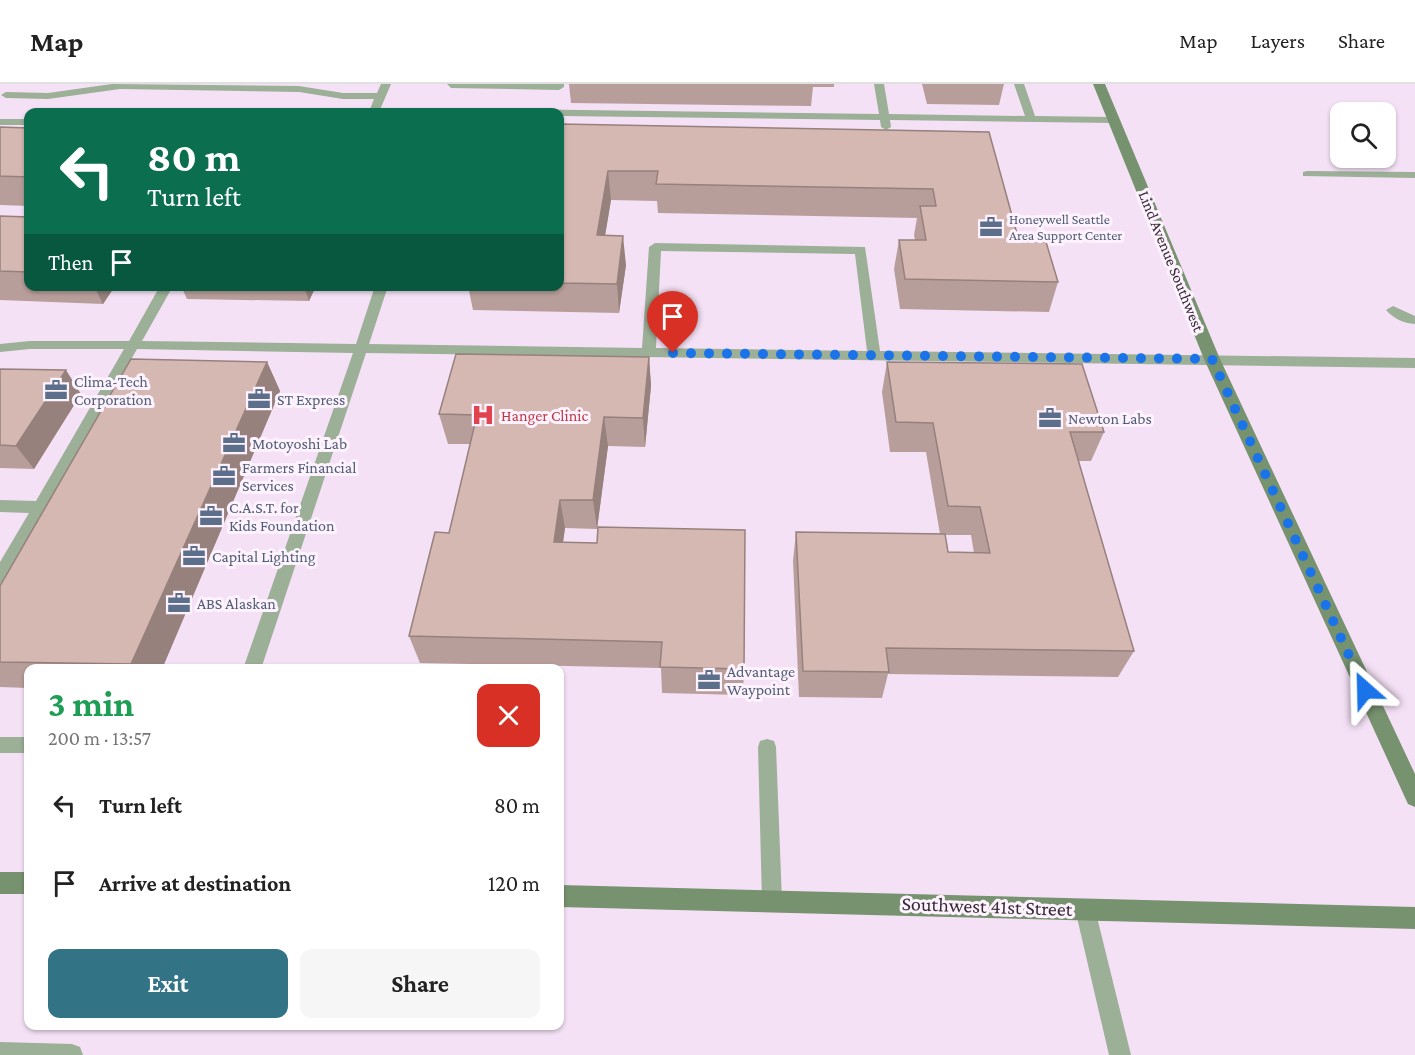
<!DOCTYPE html>
<meta charset="utf-8">
<style>
body{margin:0;font-family:"Crimson Pro",serif;background:#f6f6f6;color:#222;height:100vh;display:flex;flex-direction:column;font-size:22px;white-space:nowrap}
*{box-sizing:border-box;margin:0}
p{font-size:20px;color:#767676}
.icon{flex:none;width:33px;height:33px;fill:none;stroke:currentColor;stroke-width:2;stroke-linecap:round;stroke-linejoin:round}
.map{position:relative;flex:1;overflow:hidden}
.panel{position:absolute;left:24px;top:580px;width:540px;height:366px;display:flex;flex-direction:column;background:#fff;border-radius:12px;box-shadow:0 2px 4px #0004}
.panel>*{flex:none}
.banner{position:absolute;left:24px;top:24px;width:540px;height:183px;border-radius:12px;box-shadow:0 2px 4px #0004;background:#0b6e4f;color:#fff;overflow:hidden}
.fabs{position:absolute;left:1330px;top:18px;display:grid;gap:12px}
.fabs a{display:grid;place-items:center;width:66px;height:66px;border-radius:12px;background:#fff;box-shadow:0 2px 4px #0004;font-size:30px}
.pin{position:absolute;display:grid;place-items:center;width:51px;height:51px;color:#fff;margin:-62px -26px;border-radius:50% 50% 50% 0;rotate:-45deg;box-shadow:0 0 6px #0007}
.pin .icon{rotate:45deg}
.me{position:absolute;width:66px;margin:-33px;rotate:335deg;stroke-linejoin:round;filter:drop-shadow(0 0 4px #0008)}
.turn{display:flex;align-items:center;gap:21px;height:126px;padding:0 24px;font-size:27px}
.turn .icon{width:78px;height:78px;stroke-width:2.5}
.turn b{display:block;font-size:42px;line-height:51px}
.then{display:flex;align-items:center;height:57px;padding:0 24px;background:#0003;gap:12px;font-size:22px}
.round{display:grid;place-items:center;flex:none;width:63px;height:63px;border-radius:12px;background:#f6f6f6}
.head{display:flex;align-items:center;justify-content:space-between;height:102px;padding:0 24px}
h1{font-size:36px;font-weight:700;line-height:45px;color:#1e9e55}
.action{display:flex;gap:12px;margin-top:auto;padding:12px 24px}
.action a{flex:1;height:69px;border-radius:12px;background:#327386;color:#fff;font-size:24px;font-weight:700;line-height:69px;text-align:center}
.action a+a{background:#f6f6f6;color:#222}
ul{padding:0;list-style:none}
li{display:flex;align-items:center;gap:18px;height:78px;padding:0 24px}
li div{flex:1}
li b{display:block;font-size:22px}
li em{font-style:normal}
header{display:flex;align-items:center;gap:36px;box-sizing:border-box;height:84px;padding:0 30px;background:#fff;border-bottom:2px solid #e0e0e0}
header strong{font-size:28px}
nav{display:flex;gap:33px;margin-inline-start:auto;font-size:21px}
.map>svg:first-child{display:block}
.lines{fill:none;stroke-linecap:round;stroke-linejoin:round}
.lane{fill:#9caf97;fill-rule:evenodd}
.secondary{fill:#77926f;fill-rule:evenodd}
.wall{fill:#b89e9a;fill-rule:evenodd}
.shaded-wall{fill:#96817d}
.building{fill:#d6b8b3;stroke:#96817d;stroke-width:1.5}
.route{stroke:#1a73e8;stroke-width:10;stroke-dasharray:0 18}
.labels{text-anchor:middle;stroke-width:6;stroke-linejoin:round;paint-order:stroke}
.far-service-label{font-size:14px;fill:#4e5e75;stroke:#fef2fe;text-anchor:start}
.street-label{font-size:16px;fill:#342c34;stroke:#fef2fe}
.service-label{font-size:16px;fill:#4e5e75;stroke:#fef2fe;text-anchor:start}
.health-label{font-size:16px;fill:#be3a42;stroke:#fef2fe;text-anchor:start}
.near-street-label{font-size:20px;fill:#342c34;stroke:#fef2fe}
</style>
<header>
<strong>Map</strong>
<nav><a>Map</a><a>Layers</a><a>Share</a></nav>
</header>
<div class="map">
<svg width="1415" height="971" viewBox="0 0 1415 971">
<rect width="100%" height="100%" fill="#f5e1f6"/>
<g class="lines">
<!-- lane -->
<path class="lane" d="M112 0 299 2 343 9H377L381 0H391L379 28H369L374 15H343L299 8 120 5 48 15 6 14 1 11 6 8 48 9Z
M447 0H564V3L559 6 451 4Z
M874 0H884L889 30 1025 32 1014 0H1024L1035 32 1114 33 1119 36 1114 39 890 36 891 43 886 46 881 43 880 36 560 32V28L437 27 442 24 879 30Z
M0 35H28V41H0Z
M1307 87 1415 88V94L1303 92V88Z
M655 159 865 163 880 267 1415 274V284L366 269 261 585H243L353 269 137 265 6 498 0 500V478L29 429 0 428V416L36 417 124 265H30L0 268V260L30 257H129L160 202H173L142 257 356 260 375 202H388L369 260 642 264 649 163ZM661 167 855 170 867 267 656 264Z
M1393 222 1415 232V240C1403 239 1394 235 1386 226Z
M0 653H28V669H0Z
M767 655 774 657 776 663 782 817 779 824 772 827 765 824 762 817 758 663 760 657Z
M1085 815 1092 818 1095 825 1131 971H1109L1075 825 1078 818Z
M0 958 72 960 80 963 83 971H0Z"/>
<!-- secondary -->
<path class="secondary" d="M1093 0H1105L1220 275 1415 690V723L1408 720 1204 275Z
M0 788H28V810H0Z
M560 801 1415 823V845L560 823Z"/>
</g>
<!-- wall -->
<path class="wall" d="M569 0H834V3H813L811 22 571 19Z
M922 0H1004L999 21 927 20Z
M560 40 989 48 1019 157 1058 198 1049 228 900 225 894 185 899 156H915L914 151 917 134 658 129 657 117 611 116 605 152 626 181 619 229 473 226 468 202H560Z
M0 43 28 44V122L0 121Z
M0 132 28 133V202H136L134 206 113 205 103 220 0 216Z
M181 202H316L309 217 187 215Z
M649 273 651 302 645 363 608 362 597 445 565 444 563 458 744 585 743 611 662 609 661 584 420 579 409 552 449 449 470 360H448L439 330Z
M267 278 280 307 162 585H28V604L0 603V502Z
M887 278 1104 348 1091 377H1078L1134 567 1118 593 888 590 882 614 799 613 793 477 796 448 940 450 926 368H890L882 308ZM945 451H971L974 469 948 468Z
M0 285 81 310 34 385 0 384Z"/>
<!-- shaded-wall -->
<path class="shaded-wall" d="M608 87 611 116 600 181 597 151Z
M623 152 626 181 619 229 617 200Z
M94 202H111L113 205 103 220Z
M304 202H316L309 217Z
M649 273 651 302 645 363 643 334Z
M267 278 280 307 162 585H135L131 580Z
M66 286 81 310 34 385 16 362Z
M604 333 608 362 597 445 593 416Z
M560 416 565 444 559 486 554 458Z"/>
<!-- building -->
<path class="building" d="M560 40 989 48 1019 157 1046 158 1058 198 905 195 899 156H926L920 122H936L933 105 656 100 658 87H608L597 151 623 152 617 200 560 199Z
M0 43 28 44V93L0 92Z
M0 132 28 133V188L0 187Z
M456 270 649 273 643 334 604 333 593 416H560L554 458 597 459 598 443 745 446 744 585 660 583 662 558 409 552 435 448 449 449 477 331 439 330Z
M131 275 267 278 131 580 0 578V502Z
M887 278 1082 280 1104 348H1070L1134 567 886 564 889 588 803 587 796 448 945 450 948 468 990 469 980 423 948 422 933 339 896 338Z
M0 285 66 286 16 362 0 361Z"/>
<g class="lines">
<!-- route -->
<path class="route" d="M673 269 1212 275 1365 606"/>
</g>
<!-- icons -->
<defs>
<g id="office-bare" transform="scale(1.8)"><path d="M-6-3h4V-5.5h4V-3h4V5H-6ZM-1-4.5V-3h2v-1.5ZM-6 0V1H6V0Z" fill="#5c6f8a" stroke="#fef2fe" stroke-width="2.5" paint-order="stroke"/></g>
<g id="hospital-bare" transform="scale(1.8)"><path d="M-5-5h3v3.5h4V-5h3V5h-3V1.5h-4V5h-3Z" fill="#e0444e" stroke="#fef2fe" stroke-width="2.5" paint-order="stroke"/></g>
</defs>
<g fill-rule="evenodd">
<use href="#office-bare" x="991" y="143"/>
<use href="#office-bare" x="56" y="306"/>
<use href="#office-bare" x="259" y="315"/>
<use href="#hospital-bare" x="483" y="331"/>
<use href="#office-bare" x="1050" y="334"/>
<use href="#office-bare" x="234" y="359"/>
<use href="#office-bare" x="224" y="392"/>
<use href="#office-bare" x="211" y="432"/>
<use href="#office-bare" x="194" y="472"/>
<use href="#office-bare" x="179" y="519"/>
<use href="#office-bare" x="709" y="596"/>
</g>
<g class="labels">
<!-- far-service labels -->
<g class="far-service-label">
<text x="1009" y="140">Honeywell Seattle<tspan x="1009" dy="16">Area Support Center</tspan></text>
</g>
<!-- street labels -->
<g class="street-label">
<text transform="translate(1172 177) rotate(68)" y="6">Lind Avenue Southwest</text>
</g>
<!-- service labels -->
<g class="service-label">
<text x="74" y="303">Clima-Tech<tspan x="74" dy="18">Corporation</tspan></text>
<text x="277" y="321">ST Express</text>
<text x="1068" y="340">Newton Labs</text>
<text x="252" y="365">Motoyoshi Lab</text>
<text x="242" y="389">Farmers Financial<tspan x="242" dy="18">Services</tspan></text>
<text x="229" y="429">C.A.S.T. for<tspan x="229" dy="18">Kids Foundation</tspan></text>
<text x="212" y="478">Capital Lighting</text>
<text x="197" y="525">ABS Alaskan</text>
<text x="727" y="593">Advantage<tspan x="727" dy="18">Waypoint</tspan></text>
</g>
<!-- health labels -->
<g class="health-label">
<text x="501" y="337">Hanger Clinic</text>
</g>
<!-- near-street labels -->
<g class="near-street-label">
<text transform="translate(987 822) rotate(2)" y="7">Southwest 41st Street</text>
</g>
</g>
</svg>
<div class="fabs">
<a><svg class="icon" aria-label="search" viewBox="0 0 24 24"><circle cx="10" cy="10" r="6"/><path d="M15 15l6 6"/></svg></a>
</div>
<div class="pin" style="left:673px;top:269px;background:#d93025"><svg class="icon" aria-label="arrive" viewBox="0 0 24 24"><path d="M6 21V4h12l-3 4 3 4H6"/></svg></div>
<svg class="me" style="left:1365px;top:606px" viewBox="-20 -20 40 40"><path d="M0-17L14 15 0 8-14 15z" fill="#1a73e8" stroke="#fff" stroke-width="4"/></svg>
<div class="banner">
<div class="turn"><svg class="icon" aria-label="left" viewBox="0 0 24 24"><path d="M17 20v-9H6M10 6l-5 5 5 5"/></svg><div><b>80 m</b>Turn left</div></div>
<div class="then">Then<svg class="icon" aria-label="arrive" viewBox="0 0 24 24"><path d="M6 21V4h12l-3 4 3 4H6"/></svg></div>
</div>
<section class="panel">
<div class="head"><div><h1>3 min</h1><p>200 m · 13:57</p></div><a class="round" style="background:#d93025;color:#fff"><svg class="icon" aria-label="close" viewBox="0 0 24 24"><path d="M6 6l12 12M18 6L6 18"/></svg></a></div>
<ul>
<li><svg class="icon" aria-label="left" viewBox="0 0 24 24"><path d="M17 20v-9H6M10 6l-5 5 5 5"/></svg><div><b>Turn left</b></div><em>80 m</em></li>
<li><svg class="icon" aria-label="arrive" viewBox="0 0 24 24"><path d="M6 21V4h12l-3 4 3 4H6"/></svg><div><b>Arrive at destination</b></div><em>120 m</em></li>
</ul>
<div class="action"><a>Exit</a><a>Share</a></div>
</section>
</div>
